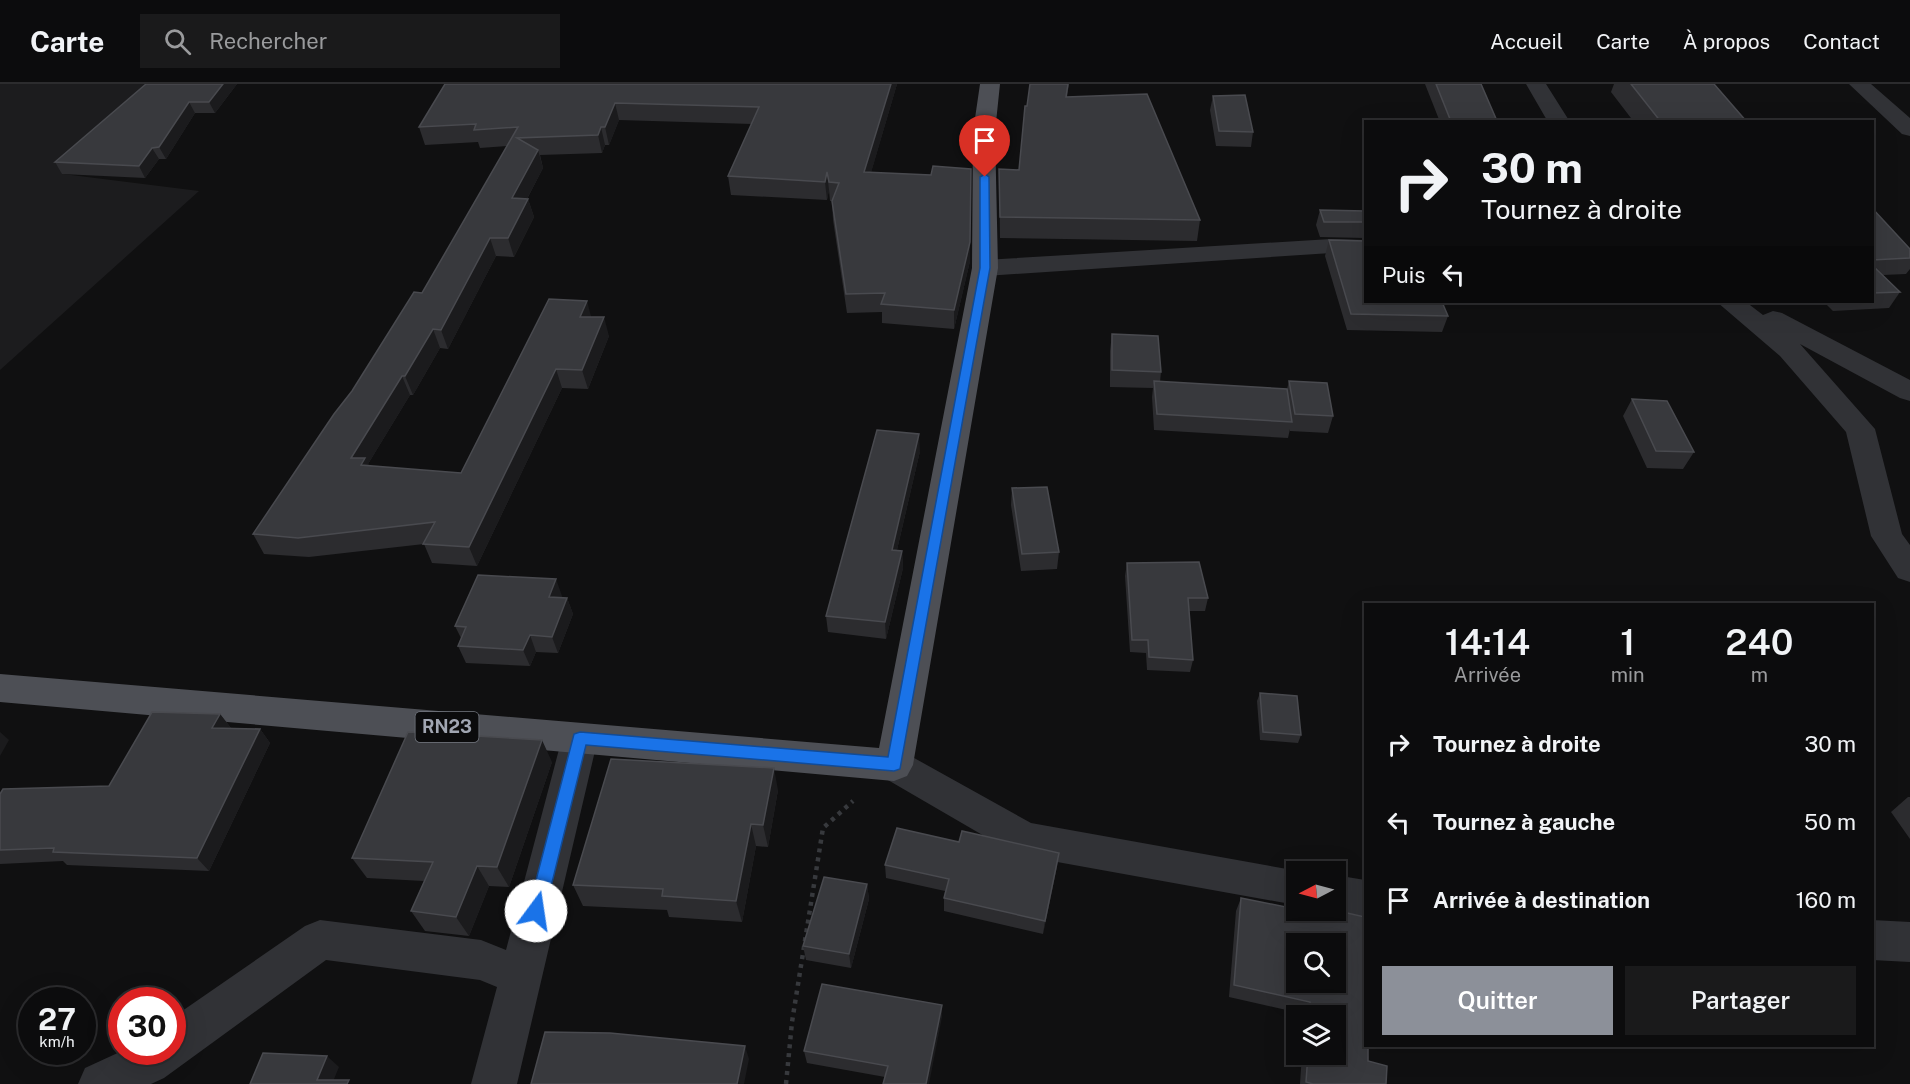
<!DOCTYPE html>
<html lang="fr">
<meta charset="utf-8">
<style>
body{margin:0;font-family:"Public Sans",sans-serif;background:#1a1a1b;color:#f1f3f6;height:100vh;display:flex;flex-direction:column;font-size:22px;white-space:nowrap}
*{box-sizing:border-box;margin:0}
p{font-size:20px;color:#9a9b9d}
.icon{flex:none;width:33px;height:33px;fill:none;stroke:currentColor;stroke-width:2;stroke-linecap:round;stroke-linejoin:round}
.map{position:relative;flex:1;overflow:hidden}
.panel{position:absolute;left:1364px;top:519px;width:510px;height:444px;display:flex;flex-direction:column;background:#0c0c0d;border-radius:0px;box-shadow:0 6px 24px #0002,0 0 0 2px #2c2c2e}
.panel>*{flex:none}
.banner{position:absolute;left:1364px;top:36px;width:510px;height:183px;border-radius:0px;box-shadow:0 6px 24px #0002,0 0 0 2px #2c2c2e;background:#0c0c0d;color:#f1f3f6;overflow:hidden}
.needle{width:39px;rotate:264deg}
.fabs{position:absolute;left:1286px;top:777px;display:grid;gap:12px}
.fabs a{display:grid;place-items:center;width:60px;height:60px;border-radius:0px;background:#0c0c0d;box-shadow:0 6px 24px #0002,0 0 0 2px #2c2c2e;font-size:30px}
.speed{position:absolute;left:18px;top:903px;display:flex;gap:12px;font-size:30px;font-weight:700;text-align:center}
.speed>*{display:grid;place-content:center;width:78px;height:78px;border-radius:50%;background:#0c0c0d;box-shadow:0 6px 24px #0002,0 0 0 2px #2c2c2e;line-height:1}
.speed small{font-size:15px;font-weight:400}
.speed .limit{border:9px solid #d22;background:#fff;color:#111}
.pin{position:absolute;display:grid;place-items:center;width:51px;height:51px;color:#fff;margin:-62px -26px;border-radius:50% 50% 50% 0;rotate:-45deg;box-shadow:0 0 6px #0007}
.pin .icon{rotate:45deg}
.me{position:absolute;width:66px;margin:-33px;rotate:14deg;stroke-linejoin:round;filter:drop-shadow(0 0 4px #0008)}
.turn{display:flex;align-items:center;gap:21px;height:126px;padding:0 18px;font-size:27px}
.turn .icon{width:78px;height:78px;stroke-width:2.5}
.turn b{display:block;font-size:42px;line-height:51px}
.then{display:flex;align-items:center;height:57px;padding:0 18px;background:#0003;gap:12px;font-size:22px}
.eta{display:flex;justify-content:space-evenly;align-items:center;height:102px;text-align:center}
.eta b{font-size:36px;font-weight:600;line-height:42px}
.button{display:flex;gap:12px;margin-top:auto;padding:12px 18px}
.button a{flex:1;height:69px;border-radius:0px;background:#8c9099;color:#fff;font-size:24px;font-weight:600;line-height:69px;text-align:center}
.button a+a{background:#1a1a1b;color:#f1f3f6}
ul{padding:0;list-style:none}
li{display:flex;align-items:center;gap:18px;height:78px;padding:0 18px}
li div{flex:1}
li b{display:block;font-size:22px}
li em{font-style:normal}
header{display:flex;align-items:center;gap:36px;box-sizing:border-box;height:84px;padding:0 30px;background:#0c0c0d;border-bottom:2px solid #2c2c2e}
header strong{font-size:28px}
nav{display:flex;gap:33px;margin-inline-start:auto;font-size:21px}
.search{width:420px;height:54px;background:#1a1a1b;display:flex;align-items:center;gap:15px;box-sizing:border-box;padding:0 21px;border-radius:0px;color:#9a9b9d;font-size:22px}
.map>svg:first-child{display:block}
.built{fill:#1c1c1e}
.lines{fill:none;stroke-linecap:round;stroke-linejoin:round}
.path{stroke:#37393d;stroke-width:4.5;stroke-dasharray:4 5;stroke-linecap:butt}
.minor{fill:#313236;fill-rule:evenodd}
.primary{fill:#4d4f55;fill-rule:evenodd}
.wall{fill:#2c2c2f}
.shaded-wall{fill:#1b1b1d}
.building{fill:#38393d;stroke:#494a4f;stroke-width:1.5;fill-rule:evenodd}
.route{fill:#1a73e8;stroke:#114b97;stroke-width:1.5}
.labels{text-anchor:middle;stroke-width:6;stroke-linejoin:round;paint-order:stroke}
.shield{fill:#0b0b0c;stroke:#747880;stroke-width:1.5}
.shield-label{font-size:18px;font-weight:bold;fill:#a1a6b2}
</style>
<header>
<strong>Carte</strong>
<div class="search"><svg class="icon" aria-label="search" viewBox="0 0 24 24"><circle cx="10" cy="10" r="6"/><path d="M15 15l6 6"/></svg>Rechercher</div>
<nav><a>Accueil</a><a>Carte</a><a>À propos</a><a>Contact</a></nav>
</header>
<div class="map">
<svg width="1910" height="1000" viewBox="0 0 1910 1000">
<rect width="100%" height="100%" fill="#101011"/>
<!-- built -->
<path class="built" d="M0 0H158L63 90 199 107 0 286Z"/>
<g class="lines">
<!-- path -->
<path class="path" d="M786 1000 792 938 823 744 853 717"/>
<!-- minor -->
<path class="minor" d="M1526 0H1546L1570 38H1548Z
M1849 0H1871L1910 34V52L1902 50Z
M1331 155 1365 156V170L1331 169 985 192 976 189 972 184 976 179 985 176Z
M1717 218H1746L1763 231 1773 227 1782 229 1910 296V317L1900 314 1800 260 1875 345 1902 450 1910 461V498L1898 494 1871 452 1846 348 1780 272Z
M580 639 593 643 598 654 517 1000H471L497 903 480 896 326 876 164 994 151 1000H78L85 984 122 967 172 968V934L305 842 320 836 481 856 506 866 562 654 567 643Z
M894 665 907 670 1031 739 1304 788H1296V821L1024 772 1010 767 881 692 875 681 881 670Z
M1335 791 1365 796V834L1330 826H1335Z
M1872 836 1910 838V878L1872 876Z"/>
<!-- primary -->
<path class="primary" d="M980 0H1000L995 48 998 184 913 681 907 692 894 697 0 618V590L879 664 972 184 973 48Z"/>
</g>
<!-- wall -->
<path class="wall" d="M146 0H237L215 29H195L166 75H159L145 94 62 90 55 78Z
M445 0H897L871 88 970 177 954 245 882 239V228L847 229 833 136 832 117H830L829 106 827 116 731 111 728 92 752 40 619 36 609 61H605L602 69 540 71 543 84 527 115H528L534 133 514 173 496 172 448 265 440 264 413 311H410L368 380 369 382 461 389 592 233 609 252 588 305 562 304 477 482 432 479 424 460 309 473 264 470 253 450 422 209 507 62 480 64 478 58 425 61 419 43Z
M1030 0H1069L1067 13 1200 136 1197 157 1000 154 999 85 1019 86Z
M1425 0H1481L1497 38H1440Z
M1614 0H1714L1747 38H1634L1611 8Z
M1213 12 1253 48 1251 63 1216 62 1210 26Z
M1872 124 1910 165V185L1906 190 1883 191 1900 208 1889 224 1833 227 1824 218H1872Z
M1320 126 1365 127V154L1320 153 1316 141Z
M1329 156 1448 232 1442 248 1347 246 1325 172Z
M1112 250 1161 288 1160 298 1287 305 1289 297 1333 332 1328 349 1290 347V345L1288 354 1154 346 1152 313 1153 304 1110 303V267Z
M1632 315 1694 368 1683 385 1647 384 1623 332Z
M920 367 897 466 902 467 903 484 886 555 828 548 826 532Z
M1012 404 1059 468 1057 485 1021 487 1011 421Z
M1127 479 1208 514 1205 527H1189L1193 576 1190 588 1147 586 1146 569 1130 568 1125 492Z
M562 512 561 513 567 514 573 530 558 569 536 568 530 582 466 579 458 562 461 554 455 542Z
M1260 609 1301 651 1298 659 1260 656 1257 617Z
M220 630 231 644 260 645 270 659 209 787 67 781 63 777 0 780V710L109 702Z
M552 678 509 803 489 802 469 852 425 847 411 827 424 797 367 794 352 774Z
M778 706 768 763 756 762 742 838 669 833 667 826 583 822 573 801Z
M1908 713H1910V755L1891 728Z
M959 758 1057 782 1043 850 944 827V814L945 807 886 794 885 781Z
M867 800 869 815 851 884 806 876 803 862Z
M1241 814 1311 828 1312 826H1334L1368 977 1386 1000H1300L1302 970H1335V932H1304V930L1229 913 1236 827Z
M942 921V933L885 993 807 979 804 967Z"/>
<!-- shaded-wall -->
<path class="shaded-wall" d="M223 0H237L215 29 209 18Z
M891 0H897L866 106 864 88Z
M189 18 195 29 166 75 159 63Z
M615 19 619 36 609 61 605 43Z
M601 43 605 61 602 69 598 51Z
M152 64 159 75 145 94 139 82Z
M538 66 543 84 518 132 512 114Z
M827 88 829 106 827 116 825 98Z
M528 115 534 133 514 173 508 154Z
M490 154 496 172 448 265 441 246Z
M970 158V177L954 245V226Z
M587 217 592 236 580 233Z
M604 233 609 252 588 305 582 286Z
M433 245 440 264 413 311 405 292Z
M556 285 562 304 477 482 469 463Z
M402 292 410 311 368 380 374 393 351 374Z
M919 350 920 367 893 483 892 466Z
M902 467 903 484 886 555 885 538Z
M556 495 562 512 555 529 549 513Z
M567 514 573 530 558 569 552 553Z
M530 551 536 568 530 582 523 566Z
M220 630 231 644 223 658 212 644Z
M260 645 270 659 209 787 197 774Z
M0 648 9 656 0 672Z
M542 656 552 678 509 803 497 783Z
M774 684 778 706 768 763 763 741Z
M751 740 756 762 742 838 736 817Z
M1059 769 1057 782 1043 850 1045 837Z
M477 782 489 802 469 852 456 833Z
M867 800 869 815 851 884 849 870Z
M942 921V933L929 1000H926Z
M745 962 749 975 744 1000H737Z
M327 972 339 983 332 1000 317 996Z"/>
<!-- building -->
<path class="building" d="M146 0H223L209 18H189L159 63 152 64 139 82 55 78Z
M445 0H891L864 88 931 91 933 82 971 85 970 158 954 226 881 220 885 209 846 210 832 117 839 99 829 98 827 88 825 98 728 92 759 23 615 19 605 43H601L598 51 517 54 538 66 512 114 528 115 508 154H490L441 246 433 245 405 292H402L351 374H365L361 381 461 389 549 215 587 217 580 233H604L582 286 556 285 469 463 423 460 435 438 298 454 253 450 334 330 352 307 414 208 422 209 518 43 474 46 476 40 419 43Z
M1030 0H1068L1066 13 1147 10 1200 136 1000 133 999 85 1019 86 1025 22H1027Z
M1436 0H1481L1497 37 1450 35Z
M1631 0H1714L1747 38H1661Z
M1245 11 1253 48 1219 47 1213 12Z
M1872 124 1910 165V174L1872 176Z
M1320 126 1365 127V138H1324Z
M1329 156 1365 157V218H1442L1448 232 1351 230Z
M1872 181 1900 208 1872 209Z
M1112 250 1158 252 1161 288 1112 286Z
M1154 297 1287 305 1292 338 1157 330Z
M1289 297 1327 299 1333 332 1295 330Z
M1632 315 1667 317 1694 368 1656 367Z
M877 346 919 350 892 466 902 467 885 538 826 532Z
M1047 403 1059 468 1022 470 1012 404Z
M1199 478 1208 514H1188L1193 576 1149 573 1148 556H1132L1127 479Z
M478 491 556 495 549 513 567 514 552 553 530 551 523 566 458 562 466 543 455 542Z
M1260 609 1297 612 1301 651 1263 648Z
M152 628 220 630 212 644 260 645 197 774 53 768 54 764 0 766V710L3 705 109 702Z
M408 648 542 656 497 783 477 782 456 833 411 827 433 778 352 774Z
M611 675 774 684 763 741 751 740 736 817 662 812 663 805 573 801Z
M897 744 959 758 962 747 1059 769 1045 837 944 814 949 795 885 781Z
M824 793 867 800 849 870 803 862Z
M1241 814 1296 825V826H1304L1314 829V826H1334L1365 833V962H1368V977L1387 982 1386 1000H1313L1306 998 1308 970H1335V932H1310V918L1234 901ZM1296 860H1335V898H1296Z
M822 900 942 921 926 1000H883L888 982 804 967Z
M545 948 610 949 745 962 737 1000H531Z
M263 969 327 972 317 996H349L347 1000H250Z"/>
<!-- route -->
<path class="route" d="M985 90 989 93 990 184 900 685 894 687 586 661 545 827 542 832 536 835 530 832 528 827 574 650 580 648 888 673 980 184V93Z"/>
<g class="labels">
<!-- shield labels -->
<rect class="shield" x="415.5" y="628" width="63" height="30" rx="4.5"/>
<g class="shield-label">
<text x="447" y="649">RN23</text>
</g>
</g>
</svg>
<div class="fabs">
<a><svg class="needle" viewBox="-14 -14 28 28"><path d="M0-13l5 13h-10z" fill="#e53935"/><path d="M0 13l5-13h-10z" fill="#9a9b9d"/></svg></a>
<a><svg class="icon" aria-label="search" viewBox="0 0 24 24"><circle cx="10" cy="10" r="6"/><path d="M15 15l6 6"/></svg></a>
<a><svg class="icon" aria-label="layers" viewBox="0 0 24 24"><path d="M12 4l9 5-9 5-9-5zM3 14l9 5 9-5"/></svg></a>
</div>
<div class="speed"><div>27<small>km/h</small></div><div class="limit">30</div></div>
<div class="pin" style="left:985px;top:93px;background:#d93025"><svg class="icon" aria-label="arrive" viewBox="0 0 24 24"><path d="M6 21V4h12l-3 4 3 4H6"/></svg></div>
<svg class="me" style="left:536px;top:827px" viewBox="-20 -20 40 40"><circle r="19" fill="#fff"/><path d="M0-13L10 11 0 6-10 11z" fill="#1a73e8"/></svg>
<div class="banner">
<div class="turn"><svg class="icon" aria-label="right" viewBox="0 0 24 24"><path d="M7 20v-9h11M14 6l5 5-5 5"/></svg><div><b>30 m</b>Tournez à droite</div></div>
<div class="then">Puis<svg class="icon" aria-label="left" viewBox="0 0 24 24"><path d="M17 20v-9H6M10 6l-5 5 5 5"/></svg></div>
</div>
<section class="panel">
<div class="eta">
<div><b>14:14</b><p>Arrivée</p></div>
<div><b>1</b><p>min</p></div>
<div><b>240</b><p>m</p></div>
</div>
<ul>
<li><svg class="icon" aria-label="right" viewBox="0 0 24 24"><path d="M7 20v-9h11M14 6l5 5-5 5"/></svg><div><b>Tournez à droite</b></div><em>30 m</em></li>
<li><svg class="icon" aria-label="left" viewBox="0 0 24 24"><path d="M17 20v-9H6M10 6l-5 5 5 5"/></svg><div><b>Tournez à gauche</b></div><em>50 m</em></li>
<li><svg class="icon" aria-label="arrive" viewBox="0 0 24 24"><path d="M6 21V4h12l-3 4 3 4H6"/></svg><div><b>Arrivée à destination</b></div><em>160 m</em></li>
</ul>
<div class="button"><a>Quitter</a><a>Partager</a></div>
</section>
</div>
